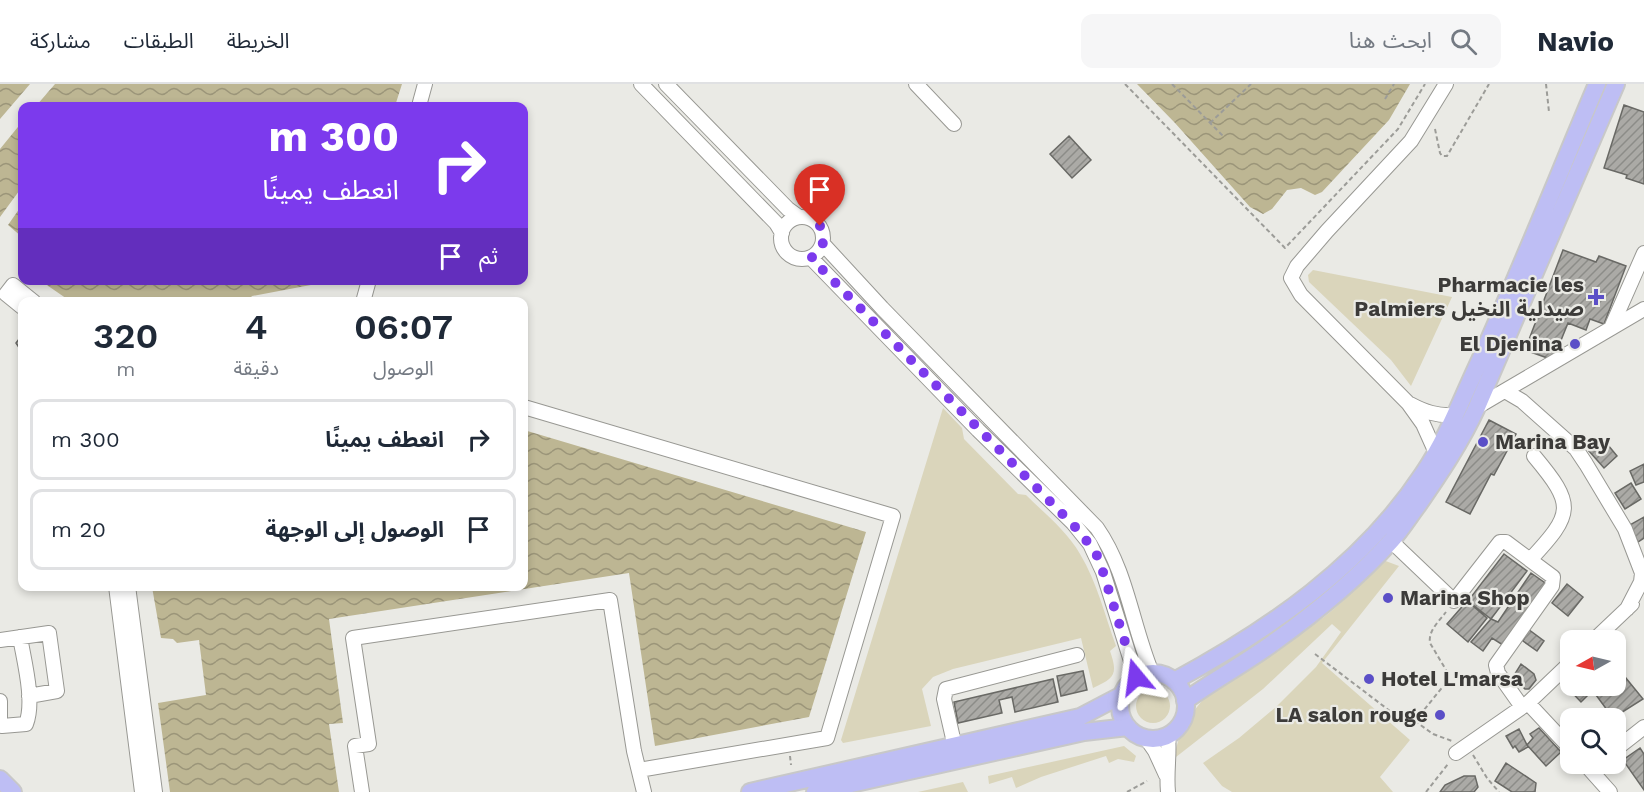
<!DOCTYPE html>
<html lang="ar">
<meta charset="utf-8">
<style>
body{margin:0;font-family:"Work Sans","Noto Sans Arabic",sans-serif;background:#f6f6f7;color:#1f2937;direction:rtl;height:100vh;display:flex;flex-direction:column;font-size:22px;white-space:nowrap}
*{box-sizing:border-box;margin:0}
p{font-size:20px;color:#747a83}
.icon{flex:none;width:33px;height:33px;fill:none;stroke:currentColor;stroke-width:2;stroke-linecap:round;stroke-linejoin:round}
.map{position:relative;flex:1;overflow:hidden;direction:ltr}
.drawer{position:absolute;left:18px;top:213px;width:510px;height:294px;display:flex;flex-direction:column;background:#fff;border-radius:12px;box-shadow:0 3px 9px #0003;direction:rtl}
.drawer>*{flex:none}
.top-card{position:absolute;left:18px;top:18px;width:510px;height:183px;border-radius:12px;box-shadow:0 3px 9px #0003;direction:rtl;background:#7c3aed;color:#fff;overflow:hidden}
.needle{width:39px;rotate:262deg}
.tools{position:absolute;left:1560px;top:546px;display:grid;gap:12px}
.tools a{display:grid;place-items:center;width:66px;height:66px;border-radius:12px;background:#fff;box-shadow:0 3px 9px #0003;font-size:30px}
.pin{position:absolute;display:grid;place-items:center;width:51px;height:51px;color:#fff;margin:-62px -26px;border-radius:50% 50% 50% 0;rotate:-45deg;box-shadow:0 0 6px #0007}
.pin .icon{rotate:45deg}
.me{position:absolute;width:66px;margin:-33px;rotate:344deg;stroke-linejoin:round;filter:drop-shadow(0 0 4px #0008)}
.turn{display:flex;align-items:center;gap:21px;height:126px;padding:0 30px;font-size:27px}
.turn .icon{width:78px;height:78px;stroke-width:2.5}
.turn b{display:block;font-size:42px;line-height:51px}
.then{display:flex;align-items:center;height:57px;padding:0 30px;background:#0003;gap:12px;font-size:22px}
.eta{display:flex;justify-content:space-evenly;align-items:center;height:102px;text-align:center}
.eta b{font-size:36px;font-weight:600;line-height:42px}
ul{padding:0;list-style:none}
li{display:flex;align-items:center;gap:18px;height:81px;margin:0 12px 9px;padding:0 18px;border:3px solid #e0e1e3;border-radius:12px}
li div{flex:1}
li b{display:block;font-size:22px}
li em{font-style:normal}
header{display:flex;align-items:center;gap:36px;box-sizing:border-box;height:84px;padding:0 30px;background:#fff;border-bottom:2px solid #e0e1e3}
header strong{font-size:28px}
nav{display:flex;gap:33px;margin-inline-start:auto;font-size:21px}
.search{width:420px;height:54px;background:#f6f6f7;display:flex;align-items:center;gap:15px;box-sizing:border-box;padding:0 21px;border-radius:12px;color:#747a83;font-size:22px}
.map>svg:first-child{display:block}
.green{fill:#dad5bb}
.water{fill:url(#water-waves)}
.building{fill:url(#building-hatch);stroke:#696965;stroke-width:1.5}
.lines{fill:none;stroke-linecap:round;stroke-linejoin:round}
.minor-casing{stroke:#989893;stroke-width:16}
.major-casing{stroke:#c8c8c8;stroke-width:20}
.path{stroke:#9c9c98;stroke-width:2;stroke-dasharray:4.5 3;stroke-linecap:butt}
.minor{stroke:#fff;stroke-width:14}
.major{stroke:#bebef4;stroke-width:16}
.route{stroke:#7c3aed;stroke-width:10;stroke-dasharray:0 18}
.poi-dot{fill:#5b4fc7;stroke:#eaeae5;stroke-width:2}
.labels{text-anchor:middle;stroke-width:4.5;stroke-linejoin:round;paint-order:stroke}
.poi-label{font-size:21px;font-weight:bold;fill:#3c3b39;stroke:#eaeae5;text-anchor:end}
</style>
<header>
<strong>Navio</strong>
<div class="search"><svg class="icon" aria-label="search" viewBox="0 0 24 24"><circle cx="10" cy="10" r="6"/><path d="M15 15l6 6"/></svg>ابحث هنا</div>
<nav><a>الخريطة</a><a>الطبقات</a><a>مشاركة</a></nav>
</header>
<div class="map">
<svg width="1644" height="708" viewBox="0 0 1644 708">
<defs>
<pattern id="water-waves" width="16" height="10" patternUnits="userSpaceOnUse" patternTransform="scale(1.5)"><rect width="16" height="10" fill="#bdb693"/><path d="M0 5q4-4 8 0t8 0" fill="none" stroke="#9b9579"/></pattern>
<pattern id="building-hatch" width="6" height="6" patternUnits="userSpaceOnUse" patternTransform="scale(1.5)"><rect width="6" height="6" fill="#abaaa6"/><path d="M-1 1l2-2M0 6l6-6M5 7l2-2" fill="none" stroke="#8c8c88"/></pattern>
</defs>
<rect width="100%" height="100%" fill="#eaeae5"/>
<!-- green -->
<path class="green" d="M1313 186 1452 213 1411 302 1391 276 1309 198 1308 191Z
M943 324 962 344 964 355 1018 410 1026 411C1044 429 1067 447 1080 470 1097 498 1105 532 1116 562L1110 567C1118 590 1115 594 1093 604L1081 554 953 585 933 593 922 605 931 642 843 659 841 656Z
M1383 476 1399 482 1322 579 1410 656 1380 693 1393 708H1232L1222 702 1203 679 1239 654 1276 623 1316 583 1341 548 1332 540 1263 605 1176 673C1173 657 1196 620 1209 610 1246 583 1287 560 1324 533 1345 517 1364 495 1383 476Z
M1136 622a17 17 0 1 1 34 0a17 17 0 1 1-34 0Z
M1124 662 1136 672 1134 678 1118 675 1109 679 1106 672 1041 693 1016 704 1012 693 989 700 988 692Z
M963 698 968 708H918Z"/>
<!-- water -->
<path class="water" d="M0 0H30L0 35Z
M55 0H402L395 22H36Z
M1137 0H1410L1389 36 1322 108 1315 111 1301 104 1287 106 1272 125 1263 130 1250 123 1175 39Z
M22 38V103L0 133V65Z
M22 121V153L8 141Z
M41 197V196L332 197 252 212 247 218 70 217Z
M524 346 866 448 809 633 655 662 629 489 329 535 343 639 329 640 339 708H170L158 619 206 611 199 556 177 559 173 555 161 554 152 503 524 502Z"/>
<!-- building -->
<path class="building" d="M1624 21 1644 28V100L1626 94 1627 91 1604 84Z
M1069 52 1091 76 1072 94 1050 70Z
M1563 166 1596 178 1599 172 1626 182 1604 240 1590 235 1586 246 1568 239 1553 276 1525 266Z
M22 251V268L16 259Z
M1489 336 1516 350 1494 391 1491 390 1470 430 1446 418Z
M1603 355 1617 372 1604 384 1589 367Z
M1644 380V398L1636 401 1630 387Z
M1631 399 1641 415 1625 425 1615 409Z
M1644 433V454L1638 458 1628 442Z
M1504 470 1527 487 1491 535 1468 517Z
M1531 489 1548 501 1506 563 1492 554 1483 567 1471 558 1491 535 1498 538Z
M1567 500 1583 513 1568 532 1552 519Z
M1467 517 1487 534 1468 558 1447 540Z
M1528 545 1544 557 1537 567 1523 557Z
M1521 580 1534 590 1536 596 1529 605H1525L1513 593Z
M1083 587 1087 606 1061 612 1057 592Z
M1570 587V602H1590L1594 605 1581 618 1561 597Z
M1621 588 1643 615 1613 634 1593 607 1602 602H1616V591Z
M1053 595 1058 618 1015 628 1012 613 999 616 1002 629 958 639 954 618Z
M1539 644 1561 668 1546 682 1527 661 1533 654 1530 650Z
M1519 645 1528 663 1519 668 1515 662 1513 664 1506 652Z
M1640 664 1644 670V706L1623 676Z
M1506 679 1536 699 1535 708H1512L1495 697Z
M1464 692H1475L1478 703 1474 708H1440L1445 701Z"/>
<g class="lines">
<!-- minor casing -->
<g class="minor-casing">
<path id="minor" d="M641 0 776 139 782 149
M666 0 788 125 799 133
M916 0 954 40
M419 22 425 0
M781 154a21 21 0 1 1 42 0a21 21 0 1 1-42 0Z
M823 160 882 224 1097 444C1127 487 1132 541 1152 589
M811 174 978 346 1073 439 1090 460 1103 488 1136 593
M363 218 369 196
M22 223 6 210 13 201 34 218
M1611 244 1644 169
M1505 307 1522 317 1576 365 1586 380 1625 445 1642 489 1641 498 1627 525
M1410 320C1425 328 1437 332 1454 331
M524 323 893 432 827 654 639 686
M1477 323 1644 225
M1436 369 1423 340 1408 319 1301 211 1291 194 1297 182 1327 147 1411 57 1446 0
M1391 457 1454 517 1500 458H1506L1553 493 1552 502 1496 581 1498 589 1522 623
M1530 476C1574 429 1575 421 1534 372
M116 502 142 708
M128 502 155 708
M0 556 49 549 57 607 29 612
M1594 556 1632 520
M0 617V634
M1528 619 1570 664
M0 638 2 642 26 640C35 617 24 577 20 553
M1168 651C1170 670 1166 688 1168 708
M1146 654 1155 667 1166 691
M955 663 944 615 946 605 1077 571
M1616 665 1644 643
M1456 669 1528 619 1570 579
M1585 680 1610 708
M362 708 355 662 369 660 353 554 610 516 634 667 644 708"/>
</g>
<!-- major casing -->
<g class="major-casing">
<path id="major" d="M1120 622a33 33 0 1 1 66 0a33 33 0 1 1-66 0Z
M1174 597C1269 546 1363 481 1423 390 1447 355 1462 314 1480 276 1521 185 1558 92 1597 0
M1185 617C1214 596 1244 580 1273 559 1315 529 1356 496 1391 457 1401 446 1409 433 1418 421 1440 389 1461 358 1477 323L1616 0
M0 695 13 708
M750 708 1080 633 1122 611
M815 708 1084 648 1128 643"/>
</g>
<!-- path -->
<path class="path" d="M1125 0 1285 164 1398 45 1425 0
M1172 0 1224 53
M1546 0 1549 28
M1385 15 1394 0
M1210 39 1251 0
M1435 45 1440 69 1442 72H1447L1489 0
M1315 570 1411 643 1415 637 1433 650 1452 657
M1415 637 1449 595V591L1430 559C1428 547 1439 537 1446 528
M1473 671 1487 694 1499 708
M790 672 791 681
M1127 708 1147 697
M1426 708 1448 680"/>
<!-- minor -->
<use href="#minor" class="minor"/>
<!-- major -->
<use href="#major" class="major"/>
</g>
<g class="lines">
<!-- route -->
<path class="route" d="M820 142C827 155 823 166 811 174L1081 449 1098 473 1103 488 1136 593"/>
</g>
<!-- markers -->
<g class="poi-dot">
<path d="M1593 204h6v6h6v6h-6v6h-6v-6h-6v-6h6z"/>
<circle cx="1575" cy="260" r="6"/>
<circle cx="1483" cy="358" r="6"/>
<circle cx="1388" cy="514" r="6"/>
<circle cx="1369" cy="595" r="6"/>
<circle cx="1440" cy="631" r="6"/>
</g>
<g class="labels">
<!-- poi labels -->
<g class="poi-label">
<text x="1584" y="208">Pharmacie les<tspan x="1584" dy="24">Palmiers صيدلية النخيل</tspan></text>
<text x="1563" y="267">El Djenina</text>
<text x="1495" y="365" text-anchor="start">Marina Bay</text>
<text x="1400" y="521" text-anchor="start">Marina Shop</text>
<text x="1381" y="602" text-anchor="start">Hotel L'marsa</text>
<text x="1428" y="638">LA salon rouge</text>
</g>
</g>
</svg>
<div class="tools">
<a><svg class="needle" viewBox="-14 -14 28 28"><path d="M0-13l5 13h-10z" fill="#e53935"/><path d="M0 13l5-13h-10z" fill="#747a83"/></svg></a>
<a><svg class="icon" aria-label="search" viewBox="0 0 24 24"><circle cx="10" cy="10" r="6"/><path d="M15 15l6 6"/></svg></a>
</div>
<div class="pin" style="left:820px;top:142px;background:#d93025"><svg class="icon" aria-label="arrive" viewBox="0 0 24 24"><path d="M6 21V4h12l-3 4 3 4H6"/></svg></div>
<svg class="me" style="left:1136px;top:593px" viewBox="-20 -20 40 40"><path d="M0-17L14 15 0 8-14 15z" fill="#7c3aed" stroke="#fff" stroke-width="4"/></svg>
<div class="top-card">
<div class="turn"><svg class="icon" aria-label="right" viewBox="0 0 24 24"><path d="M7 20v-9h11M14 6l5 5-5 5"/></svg><div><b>300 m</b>انعطف يمينًا</div></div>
<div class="then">ثم<svg class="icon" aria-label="arrive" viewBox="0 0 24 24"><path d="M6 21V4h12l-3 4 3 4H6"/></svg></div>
</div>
<section class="drawer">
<div class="eta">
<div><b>06:07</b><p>الوصول</p></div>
<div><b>4</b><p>دقيقة</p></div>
<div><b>320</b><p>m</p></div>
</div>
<ul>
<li><svg class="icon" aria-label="right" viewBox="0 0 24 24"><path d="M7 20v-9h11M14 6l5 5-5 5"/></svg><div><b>انعطف يمينًا</b></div><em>300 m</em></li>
<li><svg class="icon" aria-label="arrive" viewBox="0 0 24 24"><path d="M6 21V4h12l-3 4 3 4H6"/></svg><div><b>الوصول إلى الوجهة</b></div><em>20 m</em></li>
</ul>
</section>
</div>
